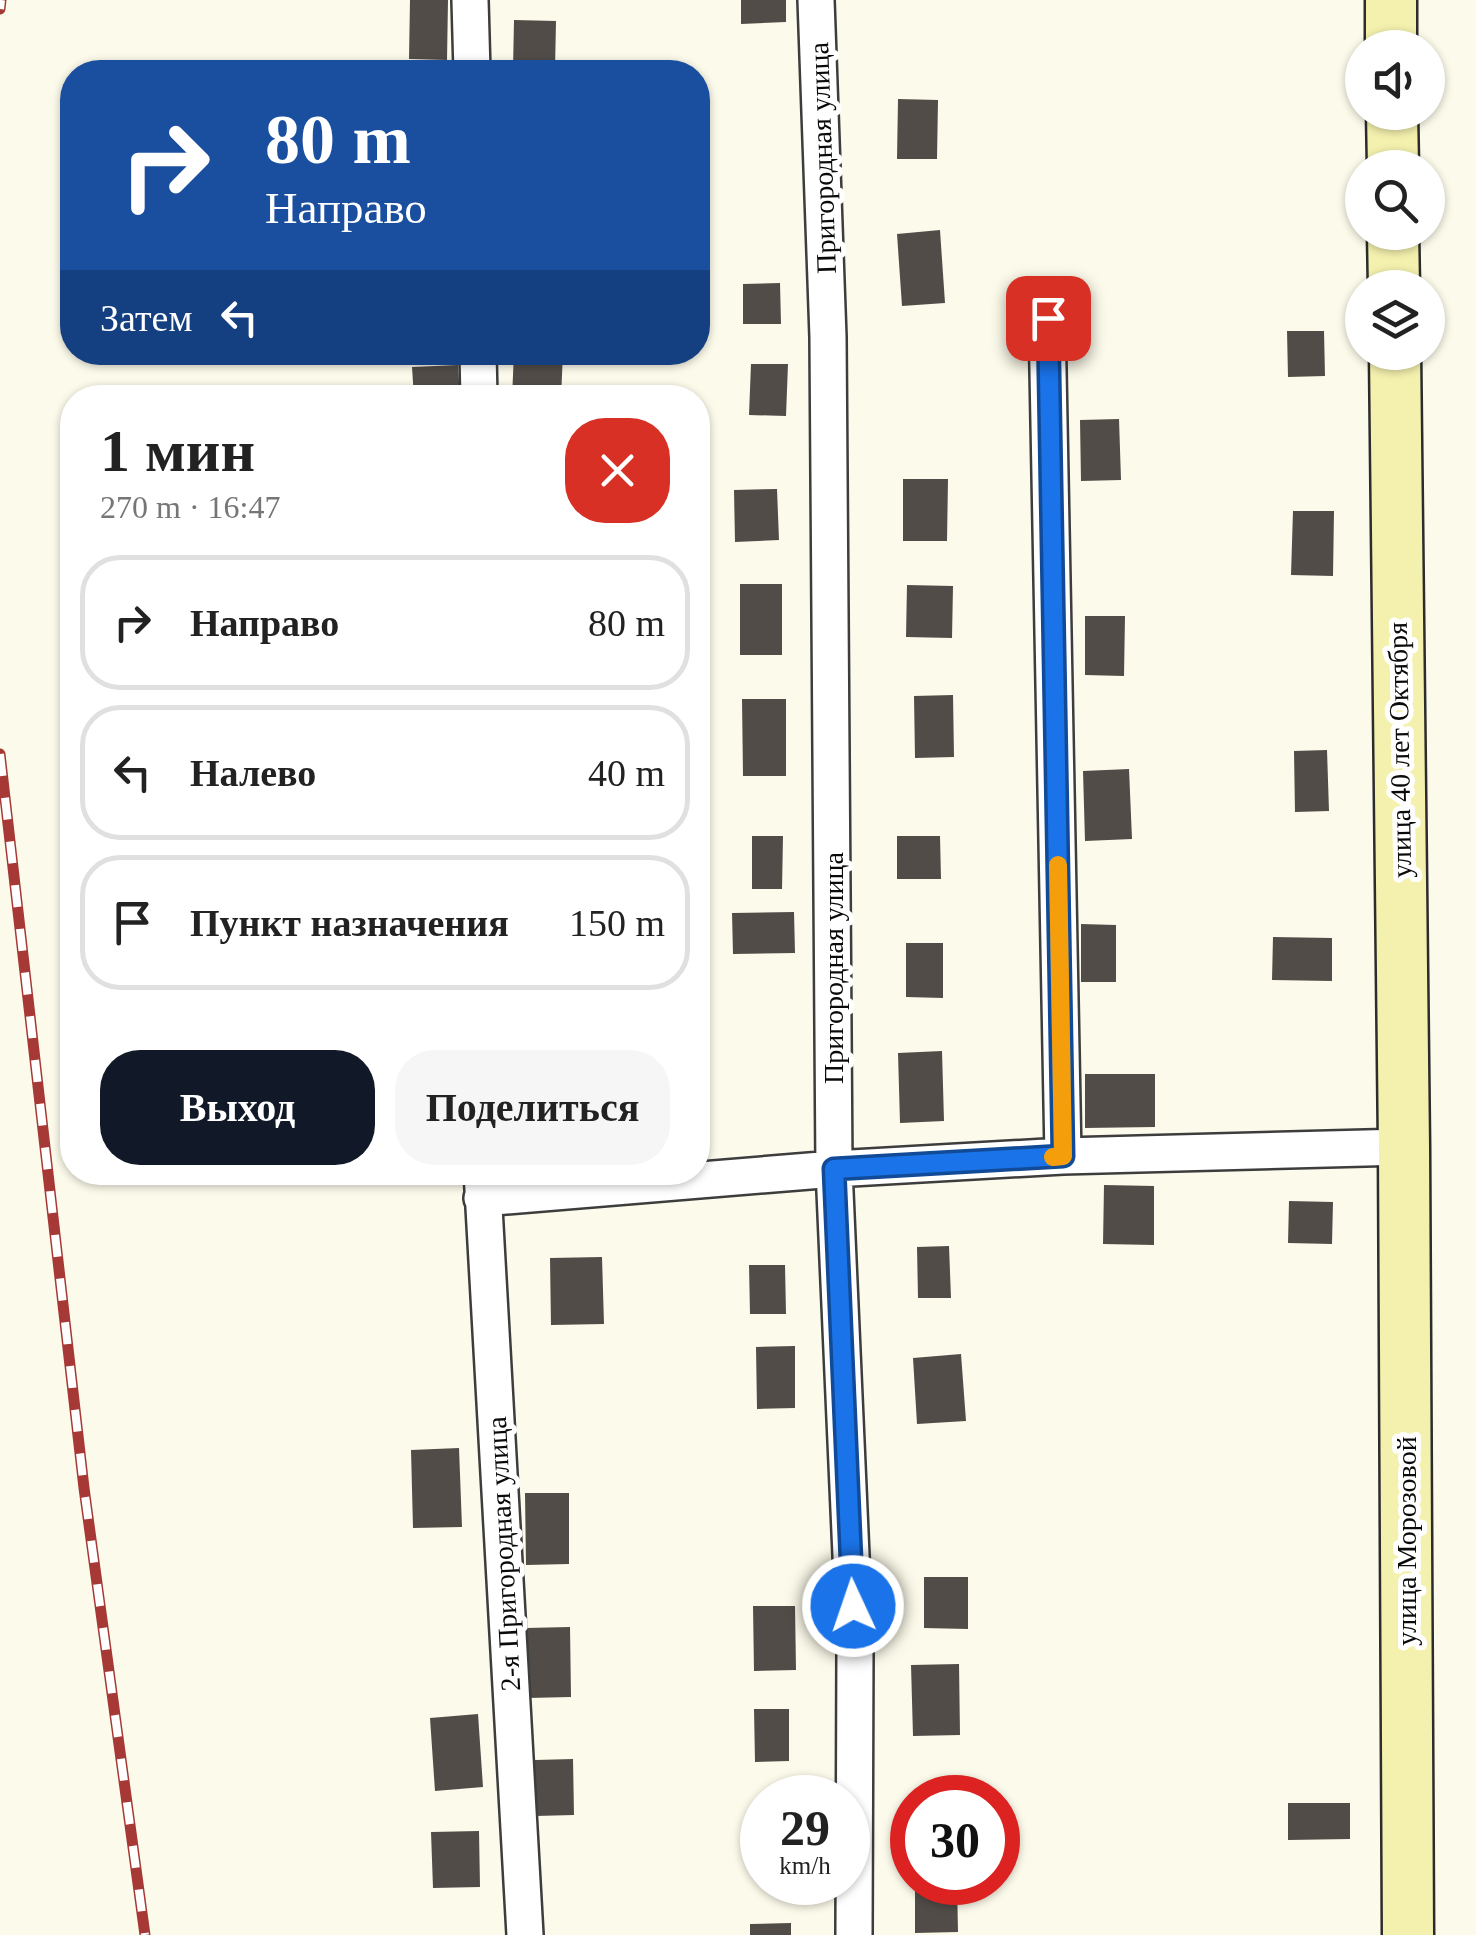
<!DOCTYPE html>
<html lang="ru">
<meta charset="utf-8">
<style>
body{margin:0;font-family:"Times New Roman",serif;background:#f6f6f6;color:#222;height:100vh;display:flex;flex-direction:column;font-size:38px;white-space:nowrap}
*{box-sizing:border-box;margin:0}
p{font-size:32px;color:#767676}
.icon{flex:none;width:55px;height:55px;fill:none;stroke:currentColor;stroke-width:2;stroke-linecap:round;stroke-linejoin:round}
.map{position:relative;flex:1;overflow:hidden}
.details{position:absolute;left:60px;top:385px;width:650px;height:800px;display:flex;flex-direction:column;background:#fff;border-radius:40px;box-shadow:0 2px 8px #0004}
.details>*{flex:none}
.top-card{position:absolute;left:60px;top:60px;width:650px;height:305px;border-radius:40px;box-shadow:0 2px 8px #0004;background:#1a4fa0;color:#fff;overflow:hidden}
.controls{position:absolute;left:1345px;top:30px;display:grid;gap:20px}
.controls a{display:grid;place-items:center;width:100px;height:100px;border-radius:50%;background:#fff;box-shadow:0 2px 8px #0004;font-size:50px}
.speed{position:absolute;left:740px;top:1775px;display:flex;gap:20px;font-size:50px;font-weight:700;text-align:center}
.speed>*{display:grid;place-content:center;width:130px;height:130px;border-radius:50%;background:#fff;box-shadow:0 2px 8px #0004;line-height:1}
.speed small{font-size:25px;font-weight:400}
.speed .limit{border:15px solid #d22;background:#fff;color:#111}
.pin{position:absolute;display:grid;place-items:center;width:85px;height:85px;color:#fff;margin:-42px;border-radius:20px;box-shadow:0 5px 15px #0006}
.me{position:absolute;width:110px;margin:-55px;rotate:357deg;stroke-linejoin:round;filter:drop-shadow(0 0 8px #0008)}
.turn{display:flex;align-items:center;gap:35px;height:210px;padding:0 40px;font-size:45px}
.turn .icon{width:130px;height:130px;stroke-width:2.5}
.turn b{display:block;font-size:70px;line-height:85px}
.then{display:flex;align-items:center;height:95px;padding:0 40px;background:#0003;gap:20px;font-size:38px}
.round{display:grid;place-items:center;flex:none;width:105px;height:105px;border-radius:40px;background:#f6f6f6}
.summary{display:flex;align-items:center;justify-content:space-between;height:170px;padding:0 40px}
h1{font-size:60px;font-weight:700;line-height:75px}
.action{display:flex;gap:20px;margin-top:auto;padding:20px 40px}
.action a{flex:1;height:115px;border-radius:40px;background:#111827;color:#fff;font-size:40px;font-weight:700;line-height:115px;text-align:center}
.action a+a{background:#f6f6f6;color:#222}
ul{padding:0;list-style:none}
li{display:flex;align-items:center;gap:30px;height:135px;margin:0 20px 15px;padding:0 20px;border:5px solid #e0e0e0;border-radius:40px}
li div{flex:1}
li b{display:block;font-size:38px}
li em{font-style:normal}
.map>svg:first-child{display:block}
.building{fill:#514c48}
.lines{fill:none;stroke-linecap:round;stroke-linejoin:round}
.street-casing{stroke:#3d3d3d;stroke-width:40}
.secondary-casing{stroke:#2c2c2c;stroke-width:55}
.street{stroke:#fff;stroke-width:35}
.secondary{stroke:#f4f1ae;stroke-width:50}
.rail-casing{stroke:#a63936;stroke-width:11}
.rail{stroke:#fff;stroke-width:8;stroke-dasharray:22;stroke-linecap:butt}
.route-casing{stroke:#114b97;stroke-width:25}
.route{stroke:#1a73e8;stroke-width:18}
.slow{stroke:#f59e0b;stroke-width:18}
.labels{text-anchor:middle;stroke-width:10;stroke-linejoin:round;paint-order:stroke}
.street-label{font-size:28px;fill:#0a0a0a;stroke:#fff}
</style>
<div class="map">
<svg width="1476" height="1935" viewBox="0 0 1476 1935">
<rect width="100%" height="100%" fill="#fcfaea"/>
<!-- building -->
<path class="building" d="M410 0H448L447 60 409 59Z
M741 0H786V22L741 24Z
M514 20 556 21 555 70 513 69Z
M898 99 938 100 937 159H897Z
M940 230 945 303 902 306 897 234Z
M780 283 781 324H743V284Z
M1287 331H1324L1325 376 1288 377Z
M514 352H563L561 398H512Z
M751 364H788L786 416 749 415Z
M458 365 460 398H414L412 367Z
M1119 419 1121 480 1081 481 1080 420Z
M903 479H948L947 541H903Z
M777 489 779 540 735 542 734 490Z
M1293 511H1334L1333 576 1291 575Z
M740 584H782V655H740Z
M907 585 953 586 952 638 906 637Z
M1085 616H1125L1124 676 1085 675Z
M953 695 954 757 915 758 914 696Z
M742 699H786V776H743Z
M1327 750 1329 811 1295 812 1294 751Z
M1129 769 1132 839 1085 841 1083 771Z
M752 836H783L782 889H752Z
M897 836H940L941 879H897Z
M794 912 795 953 733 954 732 913Z
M1081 924 1116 925V982H1081Z
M1273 937 1332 938V981L1272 980Z
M906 943H943V998L906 997Z
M942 1051 944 1121 900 1123 898 1053Z
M1085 1074H1155V1127L1085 1128Z
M1104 1185 1154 1186V1245L1103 1244Z
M1289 1201 1333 1202 1332 1244 1288 1243Z
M949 1246 951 1298H918L917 1247Z
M602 1257 604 1324 551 1325 550 1258Z
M749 1265H785L786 1314H750Z
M795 1346V1408L757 1409 756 1347Z
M961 1354 966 1421 917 1424 913 1358Z
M459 1448 462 1527 413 1528 411 1450Z
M525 1493H569V1564L526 1565Z
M924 1577H968V1629L924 1628Z
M753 1606H795L796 1670 754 1671Z
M570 1627 571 1697 528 1698 526 1628Z
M959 1664 960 1735 913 1736 911 1665Z
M754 1709H789V1761L755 1762Z
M478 1714 483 1787 435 1791 430 1718Z
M573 1759 574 1815 535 1816V1760Z
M1288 1803H1350V1839L1288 1840Z
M479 1831 480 1887 433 1888 431 1832Z
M915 1882H957L958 1932 915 1933Z
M791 1923V1935H750V1924Z"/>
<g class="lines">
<!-- street casing -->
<g class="street-casing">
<path id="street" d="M470 0 472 72
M816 0 828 337 834 1169 855 1646 854 1935
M1047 318 1063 1156
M478 352 479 398
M482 1172 525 1935
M482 1198 834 1169 1063 1156 1404 1147"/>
</g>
<!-- secondary casing -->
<g class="secondary-casing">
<path id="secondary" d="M1391 0V48
M1392 112 1393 168
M1393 232 1394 288
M1395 352 1404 1147 1408 1935"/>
</g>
<!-- street -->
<use href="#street" class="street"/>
<!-- secondary -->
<use href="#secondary" class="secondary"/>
<!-- rail casing -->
<g class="rail-casing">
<path id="rail" d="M0 9 1 0
M0 754 84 1488 145 1935"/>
</g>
<!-- rail -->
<use href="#rail" class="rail"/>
</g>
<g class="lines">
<!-- route casing -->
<g class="route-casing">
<path id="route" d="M853 1606 834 1169 1063 1156 1048 318"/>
</g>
<!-- route -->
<use href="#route" class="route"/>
<!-- slow -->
<path class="slow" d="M1053 1157 1063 1156 1058 865"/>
</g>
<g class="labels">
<!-- street labels -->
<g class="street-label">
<text transform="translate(822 158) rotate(-92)" y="10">Пригородная улица</text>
<text transform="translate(1399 750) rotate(-91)" y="10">улица 40 лет Октября</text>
<text transform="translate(833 968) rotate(-90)" y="10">Пригородная улица</text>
<text transform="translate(1406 1541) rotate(-90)" y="10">улица Морозовой</text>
<text transform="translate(503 1554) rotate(-93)" y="10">2-я Пригородная улица</text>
</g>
</g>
</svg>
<div class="controls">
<a><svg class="icon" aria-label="sound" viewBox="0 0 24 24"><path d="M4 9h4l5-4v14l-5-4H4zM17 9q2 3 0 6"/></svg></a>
<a><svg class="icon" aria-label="search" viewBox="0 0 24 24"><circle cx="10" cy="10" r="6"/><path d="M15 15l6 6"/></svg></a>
<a><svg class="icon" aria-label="layers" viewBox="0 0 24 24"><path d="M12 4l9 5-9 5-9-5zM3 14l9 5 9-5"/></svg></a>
</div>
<div class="speed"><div>29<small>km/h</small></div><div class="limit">30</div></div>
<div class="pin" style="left:1048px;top:318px;background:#d93025"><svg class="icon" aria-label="arrive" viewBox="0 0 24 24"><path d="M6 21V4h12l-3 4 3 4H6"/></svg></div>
<svg class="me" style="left:853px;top:1606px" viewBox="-20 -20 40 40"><circle r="17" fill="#1a73e8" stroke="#fff" stroke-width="3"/><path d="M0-11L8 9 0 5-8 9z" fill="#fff"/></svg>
<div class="top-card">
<div class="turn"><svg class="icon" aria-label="right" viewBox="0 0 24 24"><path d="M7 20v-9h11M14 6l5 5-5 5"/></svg><div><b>80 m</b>Направо</div></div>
<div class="then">Затем<svg class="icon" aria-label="left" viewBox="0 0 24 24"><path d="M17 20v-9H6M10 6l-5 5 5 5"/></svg></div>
</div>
<section class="details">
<div class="summary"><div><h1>1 мин</h1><p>270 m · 16:47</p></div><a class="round" style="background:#d93025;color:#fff"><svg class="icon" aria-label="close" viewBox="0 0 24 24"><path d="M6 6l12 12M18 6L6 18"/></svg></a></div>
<ul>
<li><svg class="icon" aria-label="right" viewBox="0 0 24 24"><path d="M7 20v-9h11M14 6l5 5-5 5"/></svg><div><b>Направо</b></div><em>80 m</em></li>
<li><svg class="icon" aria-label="left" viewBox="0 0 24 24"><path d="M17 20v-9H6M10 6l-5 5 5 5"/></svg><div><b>Налево</b></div><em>40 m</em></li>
<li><svg class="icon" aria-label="arrive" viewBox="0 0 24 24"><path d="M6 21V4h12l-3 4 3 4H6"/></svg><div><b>Пункт назначения</b></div><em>150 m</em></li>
</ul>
<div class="action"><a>Выход</a><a>Поделиться</a></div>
</section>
</div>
